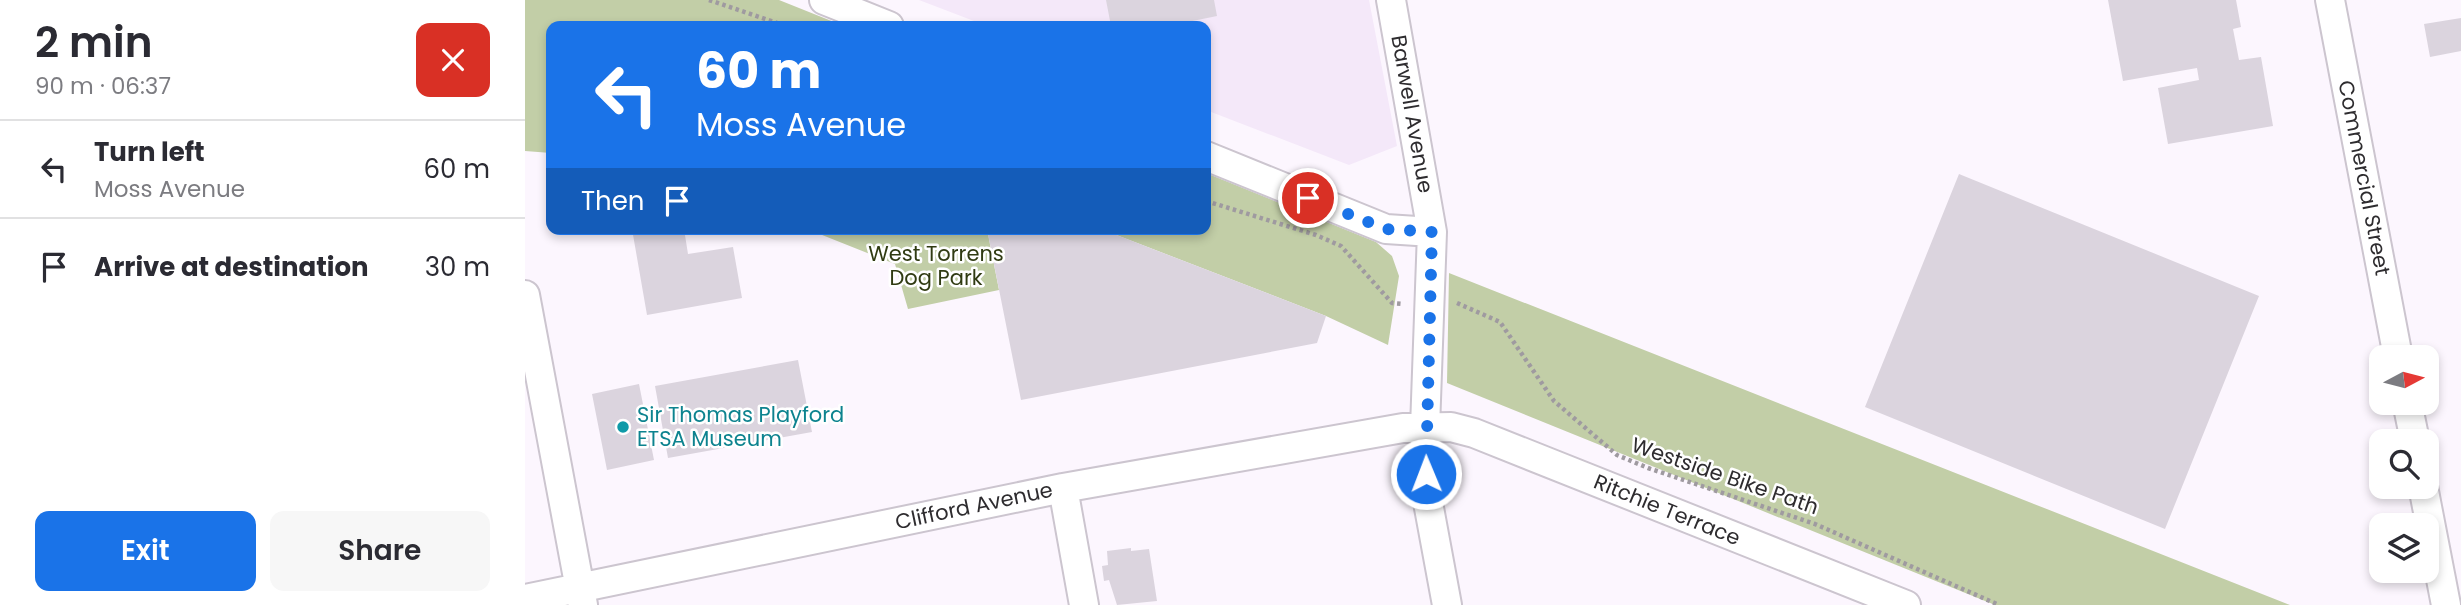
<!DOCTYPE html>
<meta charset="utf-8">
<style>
body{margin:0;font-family:Poppins,sans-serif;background:#f7f7f7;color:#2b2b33;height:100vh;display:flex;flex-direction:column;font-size:26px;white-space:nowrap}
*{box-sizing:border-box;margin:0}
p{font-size:23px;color:#7c7c81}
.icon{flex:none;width:38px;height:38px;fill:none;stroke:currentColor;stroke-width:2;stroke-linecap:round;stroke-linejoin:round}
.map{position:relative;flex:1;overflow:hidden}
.sheet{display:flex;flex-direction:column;background:#fff;width:525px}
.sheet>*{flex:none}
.hud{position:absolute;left:21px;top:21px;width:665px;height:214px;border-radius:14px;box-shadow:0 4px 10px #0003;background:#1a73e8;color:#fff;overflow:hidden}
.needle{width:46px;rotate:83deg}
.controls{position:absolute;left:1844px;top:345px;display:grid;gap:14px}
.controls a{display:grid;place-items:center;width:70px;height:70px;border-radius:14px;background:#fff;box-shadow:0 4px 10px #0003;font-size:35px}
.pin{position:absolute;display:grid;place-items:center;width:60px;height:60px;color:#fff;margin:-30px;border:4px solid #fff;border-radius:50%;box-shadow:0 2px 7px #0007}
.me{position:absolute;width:77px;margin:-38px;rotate:359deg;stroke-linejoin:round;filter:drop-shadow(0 0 5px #0008)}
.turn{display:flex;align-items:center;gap:24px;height:147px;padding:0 35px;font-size:32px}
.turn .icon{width:91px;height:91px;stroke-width:2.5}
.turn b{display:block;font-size:49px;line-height:60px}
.then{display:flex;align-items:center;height:66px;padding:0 35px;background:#0003;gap:14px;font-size:26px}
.round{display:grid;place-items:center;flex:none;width:74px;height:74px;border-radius:14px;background:#f7f7f7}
.head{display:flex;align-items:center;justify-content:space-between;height:119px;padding:0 35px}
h1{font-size:42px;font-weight:600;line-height:52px}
.cta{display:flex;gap:14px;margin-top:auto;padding:14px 35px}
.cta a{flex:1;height:80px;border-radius:14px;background:#1a73e8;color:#fff;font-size:28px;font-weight:600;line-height:80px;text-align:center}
.cta a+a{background:#f7f7f7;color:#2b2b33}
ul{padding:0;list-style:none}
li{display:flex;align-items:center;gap:21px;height:98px;padding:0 35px;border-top:2px solid #e1e1e2}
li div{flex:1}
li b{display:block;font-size:26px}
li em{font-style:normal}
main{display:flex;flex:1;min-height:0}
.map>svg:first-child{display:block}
.built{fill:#f4e8f9}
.green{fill:#c2cea7}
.building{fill:#dbd4de}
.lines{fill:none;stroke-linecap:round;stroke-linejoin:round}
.minor-casing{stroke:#ccc5cf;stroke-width:32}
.path{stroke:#9f9aa0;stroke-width:4.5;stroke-dasharray:3.5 3.5;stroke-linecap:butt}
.minor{stroke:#fff;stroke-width:28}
.route{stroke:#1a73e8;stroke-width:12;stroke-dasharray:0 21.6}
.culture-dot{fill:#0f9aa8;stroke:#fff;stroke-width:2.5}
.labels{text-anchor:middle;stroke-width:5;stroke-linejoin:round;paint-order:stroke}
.street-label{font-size:21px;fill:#2e2c2f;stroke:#fff}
.park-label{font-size:21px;fill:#303b12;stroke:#fff}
.culture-label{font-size:21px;fill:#0d838f;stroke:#fff;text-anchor:start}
</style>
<main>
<section class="sheet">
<div class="head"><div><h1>2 min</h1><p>90 m · 06:37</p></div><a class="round" style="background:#d93025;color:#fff"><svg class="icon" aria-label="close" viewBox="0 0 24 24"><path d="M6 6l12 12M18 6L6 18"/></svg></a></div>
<ul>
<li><svg class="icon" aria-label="left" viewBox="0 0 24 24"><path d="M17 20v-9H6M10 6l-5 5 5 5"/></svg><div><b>Turn left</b><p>Moss Avenue</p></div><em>60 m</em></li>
<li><svg class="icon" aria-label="arrive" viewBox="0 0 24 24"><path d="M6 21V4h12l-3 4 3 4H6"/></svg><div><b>Arrive at destination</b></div><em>30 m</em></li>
</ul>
<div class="cta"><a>Exit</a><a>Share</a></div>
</section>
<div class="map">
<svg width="1936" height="605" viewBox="0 0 1936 605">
<rect width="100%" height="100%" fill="#fcf6fe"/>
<!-- built -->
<path class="built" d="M394 0H844L872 146 824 165 681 110V26H462Z"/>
<!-- green -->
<path class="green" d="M0 0H254L319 26H26V153L0 151Z
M681 173 851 242 867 256 874 276 863 345 801 316 576 229H681Z
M282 229H462L474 290 383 309 370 264Z
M924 273 1765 605H1470L922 383Z"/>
<!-- building -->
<path class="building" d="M581 0H689L692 16 643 26H586Z
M1583 0H1711L1716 27 1708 29 1714 60 1736 57 1748 126 1643 144 1633 88 1674 80 1672 68 1598 81Z
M1936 18V51L1905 57 1899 24Z
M1434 174 1734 296 1640 529 1340 407Z
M107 229H159L163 254 208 247 217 298 122 315Z
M462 229H576L801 316 792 343 496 400Z
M273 360 287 432 143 458 130 386Z
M114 384 129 460 82 470 67 394Z
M606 548V551L624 549 632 601 592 605 584 580 579 581 577 566 583 565 582 551Z"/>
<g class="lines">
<!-- minor casing -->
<g class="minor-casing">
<path id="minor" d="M299 0 364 26
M866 0 907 232 900 428 902 497 922 605
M1805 0 1873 357
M681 156 861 229 907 232
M0 295 58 605
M1882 402 1890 441
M1898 486 1921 605
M538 488 559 605
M0 599 538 488 878 428 926 427 949 433 1381 605"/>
</g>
<!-- path -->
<path class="path" d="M184 0 261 26
M681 201 791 235 816 246 867 303 878 304
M932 303 975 322 1029 401 1092 455 1123 468 1290 524 1474 605"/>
<!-- minor -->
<use href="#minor" class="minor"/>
</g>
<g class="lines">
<!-- route -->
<path class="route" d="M783 198 861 229 907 232 901 474"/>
</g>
<!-- markers -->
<circle class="culture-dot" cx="98" cy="427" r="7"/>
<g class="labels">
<!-- street labels -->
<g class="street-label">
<text transform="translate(887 114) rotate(80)" y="7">Barwell Avenue</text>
<text transform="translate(1839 178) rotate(79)" y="7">Commercial Street</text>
<text transform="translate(1200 476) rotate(19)" y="7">Westside Bike Path</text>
<text transform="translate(449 506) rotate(-12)" y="7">Clifford Avenue</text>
<text transform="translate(1142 510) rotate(22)" y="7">Ritchie Terrace</text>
</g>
<!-- park labels -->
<g class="park-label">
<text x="411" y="261">West Torrens<tspan x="411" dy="24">Dog Park</tspan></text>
</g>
<!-- culture labels -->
<g class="culture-label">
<text x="112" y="422">Sir Thomas Playford<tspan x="112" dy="24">ETSA Museum</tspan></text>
</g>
</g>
</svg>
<div class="controls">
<a><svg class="needle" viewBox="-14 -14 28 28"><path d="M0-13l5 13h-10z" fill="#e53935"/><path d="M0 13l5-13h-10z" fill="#7c7c81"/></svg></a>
<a><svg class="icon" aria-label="search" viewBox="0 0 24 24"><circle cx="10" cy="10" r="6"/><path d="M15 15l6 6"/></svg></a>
<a><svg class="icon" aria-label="layers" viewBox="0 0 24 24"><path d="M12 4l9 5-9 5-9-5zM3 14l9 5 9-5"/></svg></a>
</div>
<div class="pin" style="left:783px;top:198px;background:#d93025"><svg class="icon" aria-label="arrive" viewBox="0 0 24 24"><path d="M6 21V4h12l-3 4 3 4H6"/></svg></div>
<svg class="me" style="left:901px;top:474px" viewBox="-20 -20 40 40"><circle r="17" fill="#1a73e8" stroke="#fff" stroke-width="3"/><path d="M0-11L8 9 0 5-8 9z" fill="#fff"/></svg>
<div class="hud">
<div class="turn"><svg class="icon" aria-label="left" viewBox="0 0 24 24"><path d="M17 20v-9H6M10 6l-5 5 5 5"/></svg><div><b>60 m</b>Moss Avenue</div></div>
<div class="then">Then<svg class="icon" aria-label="arrive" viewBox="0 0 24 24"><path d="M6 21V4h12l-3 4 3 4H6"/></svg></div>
</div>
</div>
</main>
